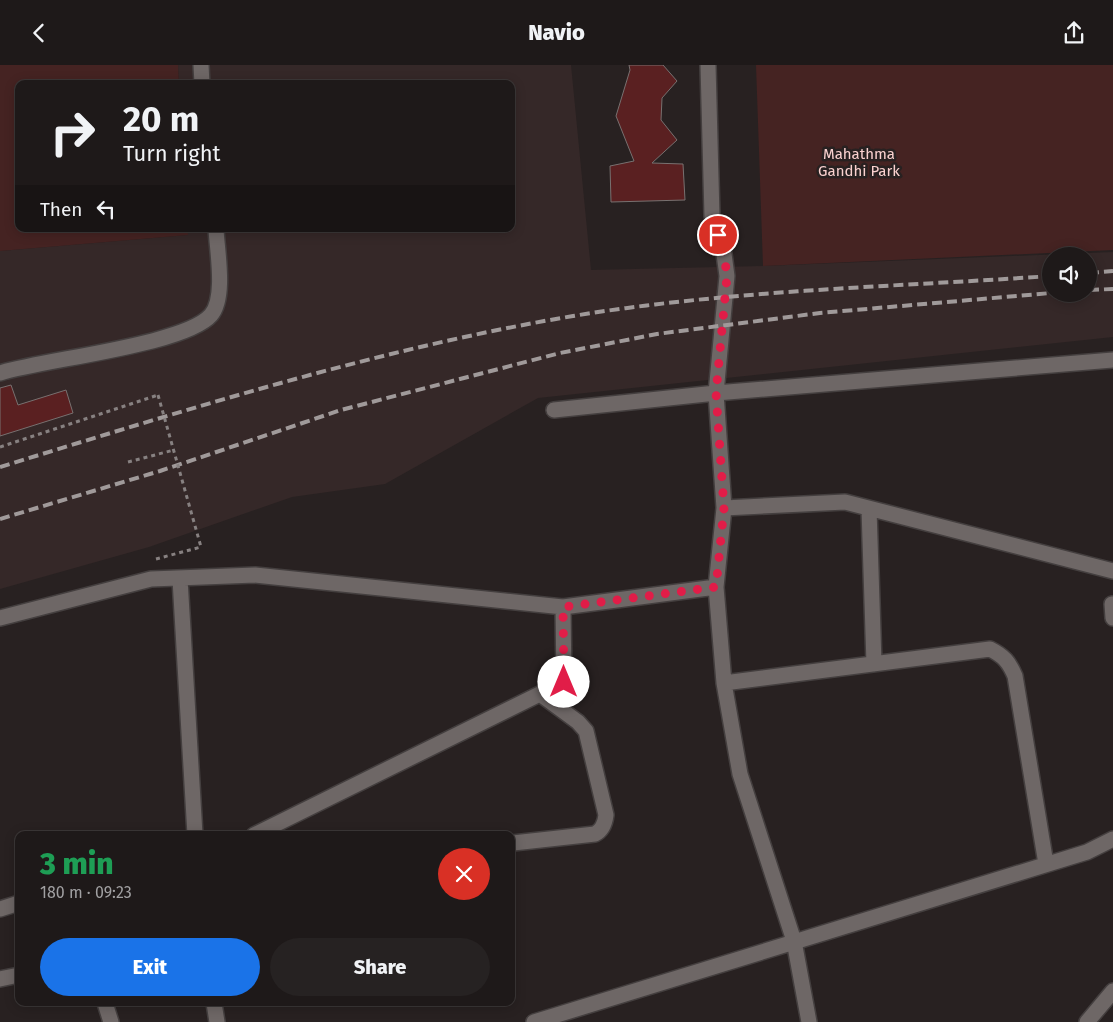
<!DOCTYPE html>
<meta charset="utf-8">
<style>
body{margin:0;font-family:"Fira Sans",sans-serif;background:#262222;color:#f1f3f6;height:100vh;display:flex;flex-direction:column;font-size:19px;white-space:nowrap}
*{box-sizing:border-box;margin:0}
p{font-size:16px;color:#a1a0a2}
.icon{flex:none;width:28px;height:28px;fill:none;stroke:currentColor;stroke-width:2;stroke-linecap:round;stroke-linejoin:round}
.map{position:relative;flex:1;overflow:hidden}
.side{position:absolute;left:15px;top:766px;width:500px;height:175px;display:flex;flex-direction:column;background:#1e1919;border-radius:10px;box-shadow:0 2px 12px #0003,0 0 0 1px #3c3838}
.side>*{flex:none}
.guide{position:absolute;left:15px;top:15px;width:500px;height:152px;border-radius:10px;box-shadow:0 2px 12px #0003,0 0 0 1px #3c3838;background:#1e1919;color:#f1f3f6;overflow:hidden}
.controls{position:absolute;left:1042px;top:182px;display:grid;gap:10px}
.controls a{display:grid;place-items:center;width:55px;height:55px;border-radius:50%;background:#1e1919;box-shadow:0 2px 12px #0003,0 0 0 1px #3c3838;font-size:25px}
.pin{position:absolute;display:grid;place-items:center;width:42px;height:42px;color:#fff;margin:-21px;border:2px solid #fff;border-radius:50%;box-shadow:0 1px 5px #0007}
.me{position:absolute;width:55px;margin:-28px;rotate:0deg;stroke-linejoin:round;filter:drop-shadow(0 0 4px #0008)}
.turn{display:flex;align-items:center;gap:18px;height:105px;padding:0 25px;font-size:22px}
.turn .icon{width:65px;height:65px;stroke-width:2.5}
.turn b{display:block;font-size:35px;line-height:42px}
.then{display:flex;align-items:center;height:48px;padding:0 25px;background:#0003;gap:10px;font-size:19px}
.round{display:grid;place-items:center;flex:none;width:52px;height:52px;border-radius:26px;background:#262222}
.overview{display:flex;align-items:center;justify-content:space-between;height:85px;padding:0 25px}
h1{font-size:30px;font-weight:800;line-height:38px;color:#1e9e55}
.cta{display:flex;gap:10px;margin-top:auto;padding:10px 25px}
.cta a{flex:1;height:58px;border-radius:30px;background:#1a73e8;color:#fff;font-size:20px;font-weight:800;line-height:58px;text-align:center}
.cta a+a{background:#262222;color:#f1f3f6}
header{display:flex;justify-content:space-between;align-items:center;height:65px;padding:0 25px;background:#1e1919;font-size:22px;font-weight:800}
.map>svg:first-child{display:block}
.built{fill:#352828;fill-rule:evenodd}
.green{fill:#452322}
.building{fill:#5a2021;stroke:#787170}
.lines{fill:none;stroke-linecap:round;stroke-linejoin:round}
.minor-casing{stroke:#443f3f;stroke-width:18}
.path{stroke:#878181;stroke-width:3;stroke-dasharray:4 4;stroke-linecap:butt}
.minor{stroke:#6e6766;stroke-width:15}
.rail{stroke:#a09a9a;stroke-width:4;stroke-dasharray:10 5;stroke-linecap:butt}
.path-bridge{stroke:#878181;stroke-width:3;stroke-dasharray:4 4;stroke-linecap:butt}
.route{stroke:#e11d48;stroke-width:9;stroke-dasharray:0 16.2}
.labels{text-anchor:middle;stroke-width:5;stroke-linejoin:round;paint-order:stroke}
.park-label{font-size:15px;fill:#fad1cf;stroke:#282121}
</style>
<header><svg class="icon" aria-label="back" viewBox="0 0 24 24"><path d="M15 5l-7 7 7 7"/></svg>Navio<svg class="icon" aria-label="share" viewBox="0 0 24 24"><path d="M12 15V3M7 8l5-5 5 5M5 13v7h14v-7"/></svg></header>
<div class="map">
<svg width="1113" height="957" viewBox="0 0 1113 957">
<rect width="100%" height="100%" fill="#282121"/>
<!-- built -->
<path class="built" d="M178 0H571L591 205 763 201 1113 187V272L538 333 385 419 292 432 149 482 0 524V186L187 170V164H511V19H179ZM1051 191H1089V229H1051Z"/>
<!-- green -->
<path class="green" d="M0 0H178L179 19H19V164H187L188 170 0 186Z
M756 0H1113V185L763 201Z"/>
<!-- building -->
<path class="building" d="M629 0H663L677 16 662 33 661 55 677 75 652 98 683 99 685 135 611 137 610 101 634 96 616 51 630 5Z
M11 320 18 340 66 325 73 348 0 371V323Z"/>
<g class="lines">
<!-- minor casing -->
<g class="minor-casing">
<path id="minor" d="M201 0 202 19
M708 0 712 151 724 189 727 211 716 328 724 443 716 522 724 618 740 709 794 876 809 957
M0 308C45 294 185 280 211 250 226 233 217 185 216 164
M554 345 716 328 1113 295
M724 443 845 437 1113 506
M869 444 874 599
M180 514 195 770
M1112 539 1113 553
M0 553 151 514 255 510 563 542 716 522
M724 618 990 584C1004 591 1009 597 1015 611L1046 799
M254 770 564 617 563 542
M513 778 595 769C603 765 605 758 606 750L586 666 578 657 540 629
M0 844 19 838
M0 914 19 910
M105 938 111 957
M214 938 217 957
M534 957 1087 787 1113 774
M1087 957 1113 926"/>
</g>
<!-- path -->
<path class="path" d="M0 382 158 330
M128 397 174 385
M156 494 201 482"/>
<!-- minor -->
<use href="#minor" class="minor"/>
<!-- rail -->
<path class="rail" d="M1089 208 1113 206
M1089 225 1113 224
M0 402C189 344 377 284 573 251 731 225 892 222 1051 211
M0 454 160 406 341 345 560 288 657 269 820 248 1051 228"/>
<!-- path-bridge -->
<path class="path-bridge" d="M158 330 201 482"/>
</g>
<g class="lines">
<!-- route -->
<path class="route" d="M564 617 563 542 716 522 724 443 716 328 727 211 724 189 718 170"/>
</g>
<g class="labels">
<!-- park labels -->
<g class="park-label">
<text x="859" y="94">Mahathma<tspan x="859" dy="17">Gandhi Park</tspan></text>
</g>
</g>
</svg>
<div class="controls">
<a><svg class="icon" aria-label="sound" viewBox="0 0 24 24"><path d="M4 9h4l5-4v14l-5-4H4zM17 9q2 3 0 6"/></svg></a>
</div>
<div class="pin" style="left:718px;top:170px;background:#d93025"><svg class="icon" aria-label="arrive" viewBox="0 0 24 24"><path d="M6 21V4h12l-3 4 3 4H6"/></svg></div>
<svg class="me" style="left:564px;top:617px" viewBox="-20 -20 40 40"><circle r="19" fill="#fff"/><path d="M0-13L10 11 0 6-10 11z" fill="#e11d48"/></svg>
<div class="guide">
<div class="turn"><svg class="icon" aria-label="right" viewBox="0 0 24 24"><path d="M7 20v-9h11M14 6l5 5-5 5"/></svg><div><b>20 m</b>Turn right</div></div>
<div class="then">Then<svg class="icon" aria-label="left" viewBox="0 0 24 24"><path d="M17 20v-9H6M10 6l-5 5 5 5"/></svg></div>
</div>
<section class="side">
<div class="overview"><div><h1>3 min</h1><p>180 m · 09:23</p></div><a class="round" style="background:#d93025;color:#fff"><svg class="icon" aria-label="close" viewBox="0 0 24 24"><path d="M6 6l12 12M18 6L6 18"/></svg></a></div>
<div class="cta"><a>Exit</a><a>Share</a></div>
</section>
</div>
